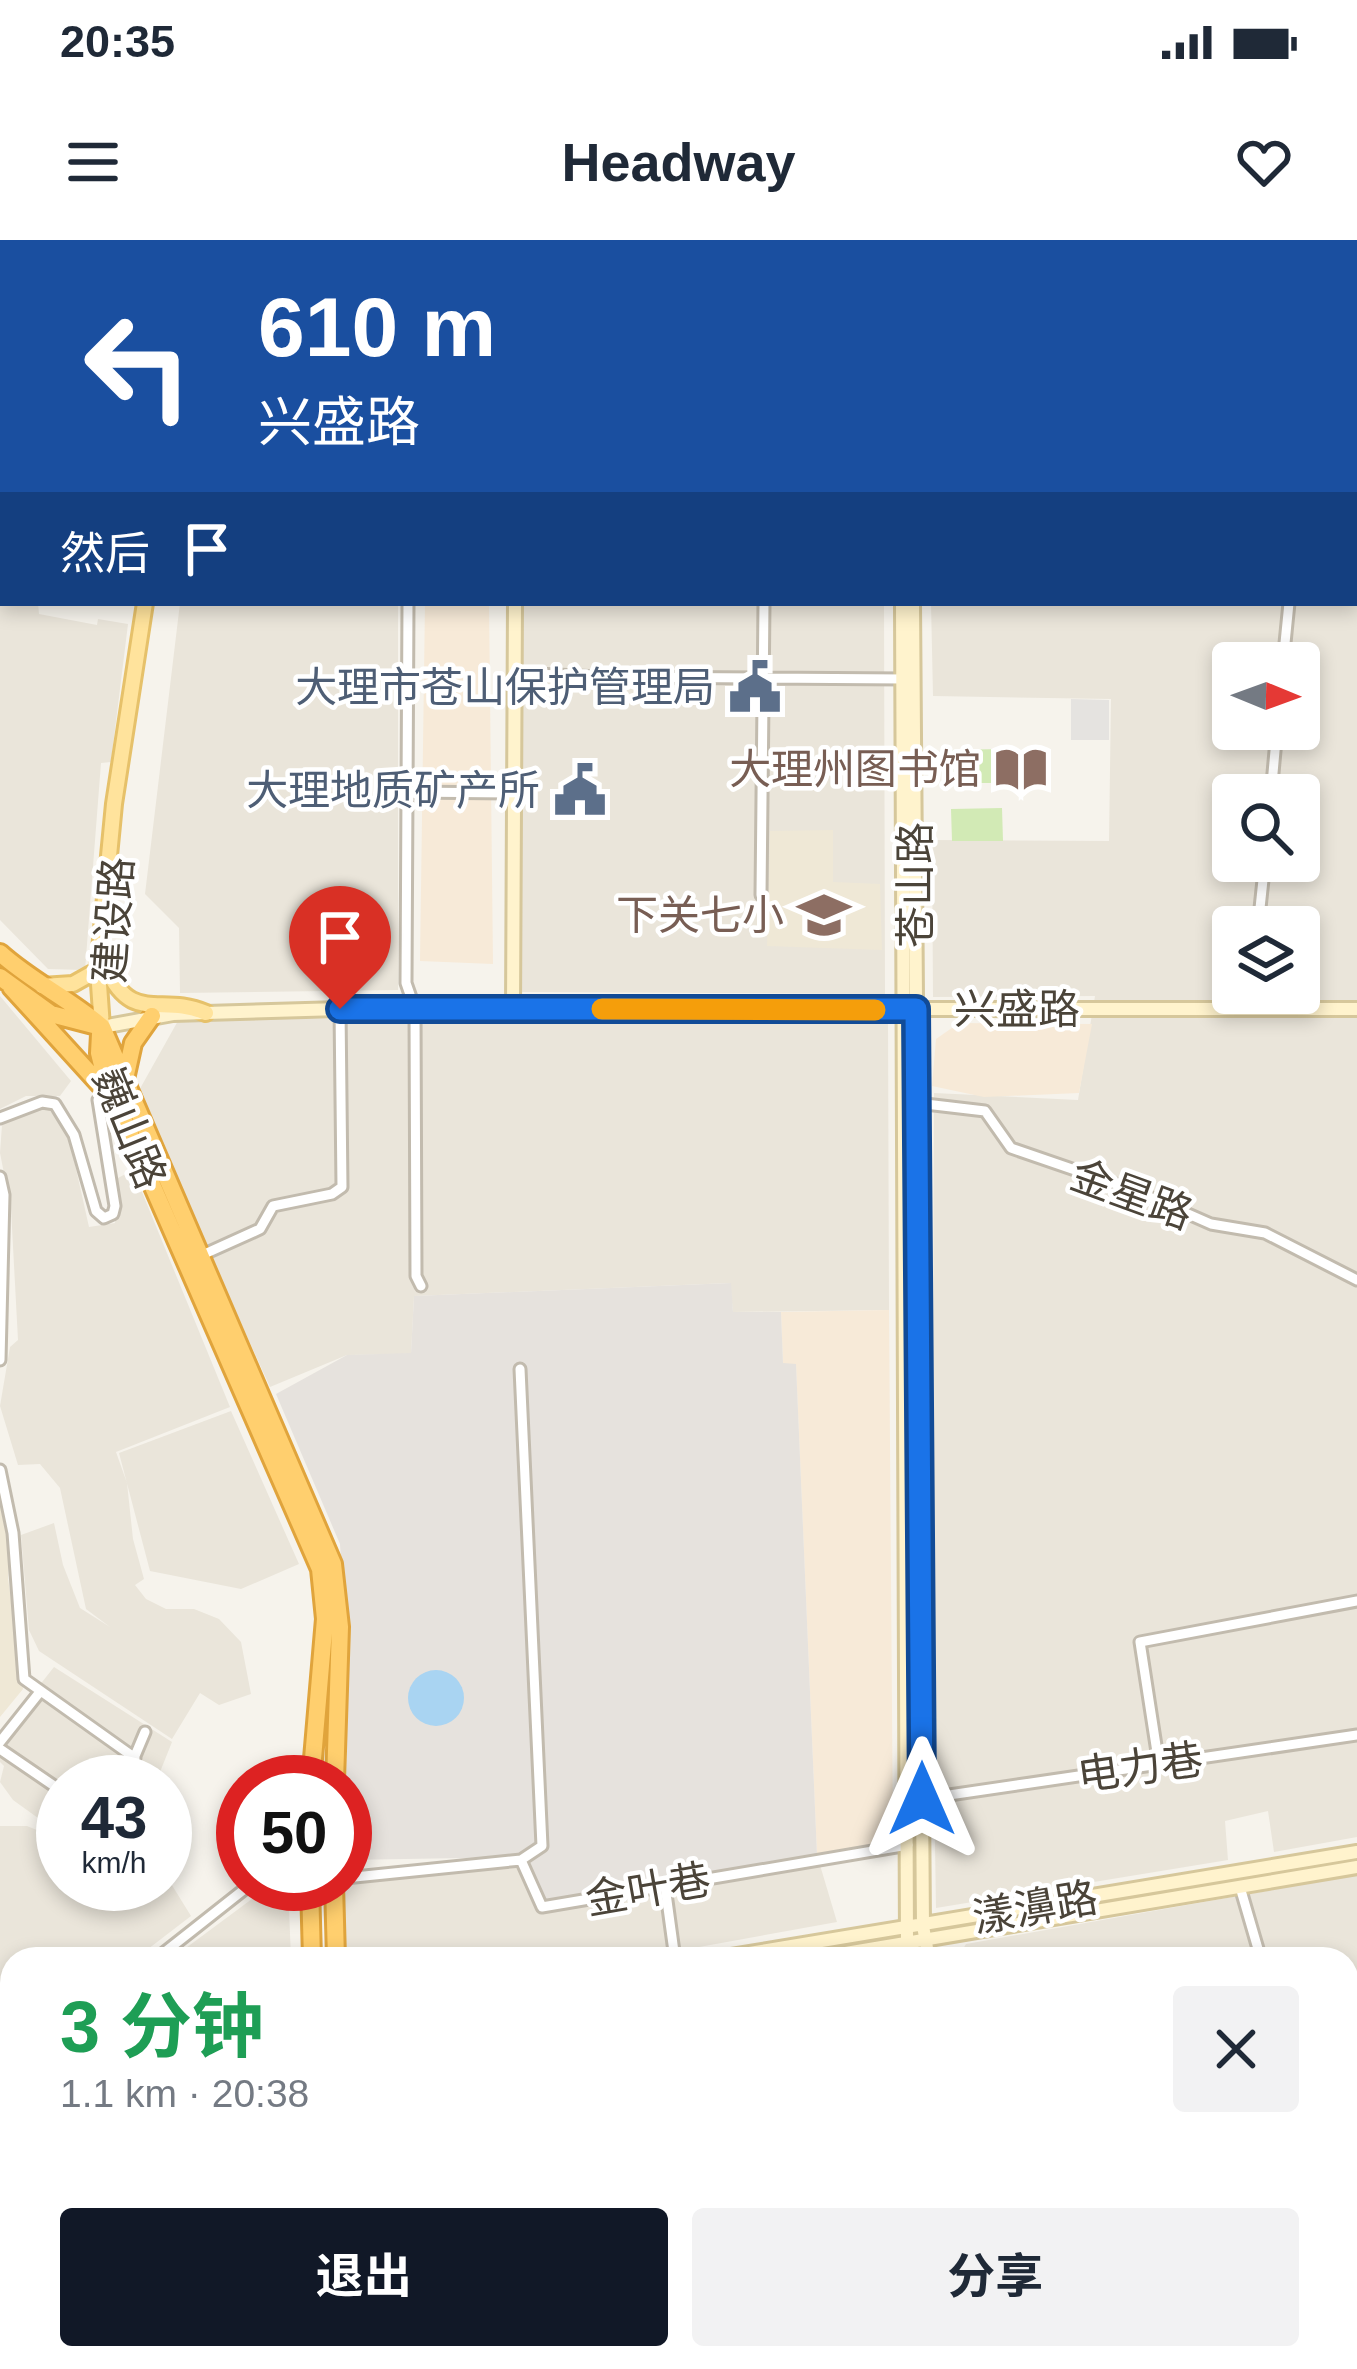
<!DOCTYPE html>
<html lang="zh">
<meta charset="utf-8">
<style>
body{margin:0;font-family:Arial,"Noto Sans SC",sans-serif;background:#f2f2f3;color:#1f2937;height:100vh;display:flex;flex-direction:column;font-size:45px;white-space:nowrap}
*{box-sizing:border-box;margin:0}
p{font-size:39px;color:#747a83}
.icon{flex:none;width:66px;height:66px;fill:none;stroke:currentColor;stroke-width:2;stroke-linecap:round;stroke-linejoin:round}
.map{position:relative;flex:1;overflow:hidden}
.drawer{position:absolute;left:0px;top:1707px;width:1359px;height:423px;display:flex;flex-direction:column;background:#fff;border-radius:36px 36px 0 0;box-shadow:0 6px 18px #0003}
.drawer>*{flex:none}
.hud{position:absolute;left:0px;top:0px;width:1359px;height:366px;box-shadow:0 6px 18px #0003;background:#1a4fa0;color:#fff;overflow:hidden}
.needle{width:78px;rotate:91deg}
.fabs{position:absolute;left:1212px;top:402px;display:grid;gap:24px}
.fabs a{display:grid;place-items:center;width:108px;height:108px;border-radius:12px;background:#fff;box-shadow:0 6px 18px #0003;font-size:60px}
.speed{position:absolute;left:36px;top:1515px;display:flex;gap:24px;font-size:60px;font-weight:700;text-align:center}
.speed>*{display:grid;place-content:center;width:156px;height:156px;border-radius:50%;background:#fff;box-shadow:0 6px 18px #0003;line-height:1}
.speed small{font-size:30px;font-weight:400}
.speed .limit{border:18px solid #d22;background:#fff;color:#111}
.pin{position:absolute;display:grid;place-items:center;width:102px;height:102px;color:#fff;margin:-123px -51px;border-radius:50% 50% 50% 0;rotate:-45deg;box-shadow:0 0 12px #0007}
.pin .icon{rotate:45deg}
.me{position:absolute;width:132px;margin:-66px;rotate:0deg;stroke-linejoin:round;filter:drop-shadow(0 0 9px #0008)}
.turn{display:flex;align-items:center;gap:42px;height:252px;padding:0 60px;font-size:54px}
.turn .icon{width:156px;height:156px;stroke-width:2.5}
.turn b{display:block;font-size:84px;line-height:102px}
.then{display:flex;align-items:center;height:114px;padding:0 60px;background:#0003;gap:24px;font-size:45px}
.round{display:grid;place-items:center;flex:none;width:126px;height:126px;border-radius:12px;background:#f2f2f3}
.head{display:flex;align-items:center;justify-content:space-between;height:204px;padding:0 60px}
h1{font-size:72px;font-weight:700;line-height:90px;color:#1e9e55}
.primary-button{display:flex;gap:24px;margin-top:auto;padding:24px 60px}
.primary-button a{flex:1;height:138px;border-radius:12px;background:#111827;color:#fff;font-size:48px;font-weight:700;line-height:138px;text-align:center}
.primary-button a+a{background:#f2f2f3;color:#1f2937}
.status{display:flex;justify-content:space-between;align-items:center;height:84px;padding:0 60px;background:#fff;direction:ltr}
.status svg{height:33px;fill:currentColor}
header{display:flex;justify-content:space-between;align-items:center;height:156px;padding:0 60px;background:#fff;font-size:54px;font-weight:700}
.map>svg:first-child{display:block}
.residential{fill:#eae5da;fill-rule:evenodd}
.commercial{fill:#f7ead8}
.industrial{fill:#e6e2dd}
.education{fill:#efe8d6}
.green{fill:#d2eab5}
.parking{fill:#e5e3e0}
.water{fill:#a9d4f2}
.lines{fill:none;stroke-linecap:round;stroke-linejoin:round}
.street-casing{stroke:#c2bbae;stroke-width:15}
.secondary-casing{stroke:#d6c79b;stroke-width:18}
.primary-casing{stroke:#e6c16a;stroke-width:20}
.highway-casing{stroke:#e0a43c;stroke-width:22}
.street{stroke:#fff;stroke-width:9}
.secondary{stroke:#fff3cd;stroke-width:12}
.primary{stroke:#ffe39c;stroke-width:14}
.highway{stroke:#ffcf6e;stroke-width:16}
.route-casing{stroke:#114b97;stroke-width:30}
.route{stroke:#1a73e8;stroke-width:21}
.slow{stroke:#f59e0b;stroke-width:21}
.labels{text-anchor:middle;stroke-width:9;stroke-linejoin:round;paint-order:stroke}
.service-label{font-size:42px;fill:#4e5e75;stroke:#fff;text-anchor:end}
.education-label{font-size:42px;fill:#785e54;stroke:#fff;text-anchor:end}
.street-label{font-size:42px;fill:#4b4439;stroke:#fff}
</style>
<div class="status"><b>20:35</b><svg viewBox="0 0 49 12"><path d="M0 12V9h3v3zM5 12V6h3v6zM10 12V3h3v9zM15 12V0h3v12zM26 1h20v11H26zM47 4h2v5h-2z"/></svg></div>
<header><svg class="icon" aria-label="menu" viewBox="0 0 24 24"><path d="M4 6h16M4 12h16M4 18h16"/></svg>Headway<svg class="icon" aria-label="heart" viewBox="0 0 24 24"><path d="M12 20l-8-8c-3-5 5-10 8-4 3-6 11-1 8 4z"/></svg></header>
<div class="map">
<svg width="1357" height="2129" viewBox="0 0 1357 2129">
<rect width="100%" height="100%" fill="#f6f3ec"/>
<!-- residential -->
<path class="residential" d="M1357 238V1597L1274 1612 1268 1571 1225 1581 1228 1620 936 1668 932 1411 934 853 1078 860 1095 756 933 757 932 600 1109 601 1111 459 933 456 931 363H1356ZM1233 423H1299V489H1233ZM1233 555H1299V621H1233ZM1233 687H1299V753H1233Z
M0 349 3 363H38L39 374 97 385 98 379 128 384 111 522 101 523 85 730 48 729 0 680Z
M180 363H398V750L180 753 179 688 145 654Z
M519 363H884L885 754 518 752Z
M0 756 71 841 60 856H26L0 869Z
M239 778 888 783 889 1070 733 1072 730 1043 414 1056 411 1114 347 1115 270 1147 137 854 179 779Z
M47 867 68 893 89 987 115 983 118 938 133 930 230 1167 116 1212 127 1243 133 1299 144 1339 135 1345 146 1359 166 1369H194L219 1379 241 1402 251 1454 219 1465 200 1453 172 1499 39 1411 29 1390 21 1295 54 1283 63 1325 80 1368 110 1387 86 1369 60 1248 40 1224 18 1225 0 1166 10 1107 18 1100 11 969 0 913 2 885 19 874Z
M231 1171 299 1324 241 1349 150 1331 119 1213Z
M54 1427 172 1502 156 1542H63V1596L13 1560 0 1542 4 1526 0 1522V1495Z
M0 1586H27L54 1597 55 1605 63 1607V1644H165V1634L191 1676 135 1719H12V1761L0 1759Z
M817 1615 837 1682 633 1719H345V1642L520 1617 545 1661Z
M1357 1635V2129H1070L1066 2118H1347V1719H957L966 1704Z
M272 1644H288L291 1719H171Z
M12 2070V2118H196L198 2129H0V2073Z
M422 2118H1010L1013 2129H424Z"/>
<!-- commercial -->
<path class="commercial" d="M425 363H489L493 724 420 721Z
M959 783 1092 784 1079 853 984 857 932 846 936 799Z
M889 1070 893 1602 817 1615 796 1125 783 1124 781 1072Z
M0 1770 12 1771 9 1787 12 1963 0 1965Z"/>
<!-- industrial -->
<path class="industrial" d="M731 1043 733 1072H781L783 1123 796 1124 817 1615 544 1661 520 1617 345 1620 348 1424 340 1304 276 1154 347 1115 411 1113 414 1056Z"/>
<!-- education -->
<path class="education" d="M833 590V642L880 644 882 710 767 706 770 591Z
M0 1266 10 1311 8 1338 23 1449 0 1477Z"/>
<!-- green -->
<path class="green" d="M1002 509V543H949V510Z
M1002 568 1003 601H952L951 569Z"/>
<!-- parking -->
<path class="parking" d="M1071 459 1109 460V500H1071Z"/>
<!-- water -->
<path class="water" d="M408 1458a28 28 0 1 1 56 0a28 28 0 1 1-56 0Z"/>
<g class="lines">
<!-- street casing -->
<g class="street-casing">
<path id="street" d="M419 3V0
M1356 73H1357
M0 117H3
M0 265H3
M1356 332H1357
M1356 339H1357
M408 363 406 743 415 769 416 1036 421 1046
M1283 423 1289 363
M515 433 599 437 905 439
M409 552 514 553
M1271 555 1277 489
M761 655 764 363
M1258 687 1265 621
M917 863 985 871 1011 908 1136 951 1211 984 1265 993 1357 1040
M0 878 42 862 55 864 74 895 96 971 104 978 113 974 115 966 98 860 116 863
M0 937 4 955 0 1120
M200 1016 260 989 273 966 332 954 342 947 340 769
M520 1129 542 1606 521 1620
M0 1230 13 1293 24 1439 135 1518
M0 1502 39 1453
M0 1509 63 1552
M1159 1525 1140 1402 1357 1361
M124 1542 145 1492
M922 1559 1357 1495
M345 1638 521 1620 542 1667 908 1605
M665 1646 675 1719
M1240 1647 1261 1719
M156 1719 251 1644
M0 1766 12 1768
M1347 1941 1357 1999"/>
</g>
<!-- secondary casing -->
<g class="secondary-casing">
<path id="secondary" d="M495 0V3
M900 0V3
M0 3 25 0
M911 3 912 0
M902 363 907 1703 912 1719
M913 363 923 1686 929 1719
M513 769 515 363
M102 787 173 774 340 769H1357
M713 1719 1357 1612
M810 1719 1357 1627
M1347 1773 1357 1772
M0 1994 12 1992
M1032 2118 1036 2129
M1048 2118 1052 2129
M619 2129 702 2118"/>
</g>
<!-- primary casing -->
<g class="primary-casing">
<path id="primary" d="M183 0V3
M194 0V3
M106 727C132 786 161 753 206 773
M42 746 73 744 98 730
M102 787 98 730 114 564 145 363"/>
</g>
<!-- highway casing -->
<g class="highway-casing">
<path id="highway" d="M0 713C32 742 70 759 102 787
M0 737 51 774 101 787
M11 747 103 848
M102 787 333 1324 340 1387 335 1542
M100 794 99 813 105 837 320 1329 325 1379 311 1542
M125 839 133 803 152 776
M310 1644 312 1719
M334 1644 336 1719
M382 2118 385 2129
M407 2118 409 2129"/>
</g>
<!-- street -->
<use href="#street" class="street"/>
<!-- secondary -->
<use href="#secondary" class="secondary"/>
<!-- primary -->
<use href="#primary" class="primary"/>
<!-- highway -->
<use href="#highway" class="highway"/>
</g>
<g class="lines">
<!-- route casing -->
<g class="route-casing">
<path id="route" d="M340 769H916L922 1559"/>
</g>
<!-- route -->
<use href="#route" class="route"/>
<!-- slow -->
<path class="slow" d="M602 769 875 770"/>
</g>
<!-- icons -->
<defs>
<g id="civic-bare" transform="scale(4.14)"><path d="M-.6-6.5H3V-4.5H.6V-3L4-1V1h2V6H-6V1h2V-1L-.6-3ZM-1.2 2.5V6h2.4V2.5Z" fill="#5c6f8a" stroke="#fff" stroke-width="2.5" paint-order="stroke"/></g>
<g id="library-bare" transform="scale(4.14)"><path d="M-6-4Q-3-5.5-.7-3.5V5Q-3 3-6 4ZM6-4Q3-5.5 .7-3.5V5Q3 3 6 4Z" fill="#8d6e63" stroke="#fff" stroke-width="2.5" paint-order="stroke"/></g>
<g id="school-bare" transform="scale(4.14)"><path d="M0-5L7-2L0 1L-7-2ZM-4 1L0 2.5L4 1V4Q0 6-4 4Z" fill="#8d6e63" stroke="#fff" stroke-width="2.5" paint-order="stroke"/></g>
</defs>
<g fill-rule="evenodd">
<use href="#civic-bare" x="755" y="447"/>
<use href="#library-bare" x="1021" y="529"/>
<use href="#civic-bare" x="580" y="550"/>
<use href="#school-bare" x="824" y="675"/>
</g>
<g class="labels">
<!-- service labels -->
<g class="service-label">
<text x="715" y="462">大理市苍山保护管理局</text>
<text x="540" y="565">大理地质矿产所</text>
</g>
<!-- education labels -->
<g class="education-label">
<text x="981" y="544">大理州图书馆</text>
<text x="784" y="690">下关七小</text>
</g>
<!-- street labels -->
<g class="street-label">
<text transform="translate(915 645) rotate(-90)" y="15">苍山路</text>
<text transform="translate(113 680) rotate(-86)" y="15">建设路</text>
<text x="1017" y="784">兴盛路</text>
<text transform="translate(130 888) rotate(68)" y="15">巍山路</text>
<text transform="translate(1132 954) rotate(20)" y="15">金星路</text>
<text transform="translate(1140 1527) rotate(-8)" y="15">电力巷</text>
<text transform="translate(648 1649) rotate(-10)" y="15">金叶巷</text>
<text transform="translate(1035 1667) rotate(-10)" y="15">漾濞路</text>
</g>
</g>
</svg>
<div class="fabs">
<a><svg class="needle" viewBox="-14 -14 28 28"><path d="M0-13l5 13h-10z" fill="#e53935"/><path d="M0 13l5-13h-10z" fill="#747a83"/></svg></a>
<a><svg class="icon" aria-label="search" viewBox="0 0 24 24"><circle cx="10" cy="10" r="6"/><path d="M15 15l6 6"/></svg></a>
<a><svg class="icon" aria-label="layers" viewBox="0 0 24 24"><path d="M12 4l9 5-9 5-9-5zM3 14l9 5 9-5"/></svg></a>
</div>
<div class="speed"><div>43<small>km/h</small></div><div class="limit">50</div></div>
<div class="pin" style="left:340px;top:769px;background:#d93025"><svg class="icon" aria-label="arrive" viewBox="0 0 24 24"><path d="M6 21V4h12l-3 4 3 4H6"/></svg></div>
<svg class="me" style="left:922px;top:1559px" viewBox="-20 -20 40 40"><path d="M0-17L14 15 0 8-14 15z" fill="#1a73e8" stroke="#fff" stroke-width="4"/></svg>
<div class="hud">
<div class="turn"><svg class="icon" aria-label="left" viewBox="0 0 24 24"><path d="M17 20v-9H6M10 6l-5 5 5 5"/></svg><div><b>610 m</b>兴盛路</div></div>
<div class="then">然后<svg class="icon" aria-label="arrive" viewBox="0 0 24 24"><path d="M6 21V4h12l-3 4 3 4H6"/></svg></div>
</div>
<section class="drawer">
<div class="head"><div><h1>3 分钟</h1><p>1.1 km · 20:38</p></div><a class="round"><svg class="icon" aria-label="close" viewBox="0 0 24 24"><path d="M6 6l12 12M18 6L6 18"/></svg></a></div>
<div class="primary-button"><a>退出</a><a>分享</a></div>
</section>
</div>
